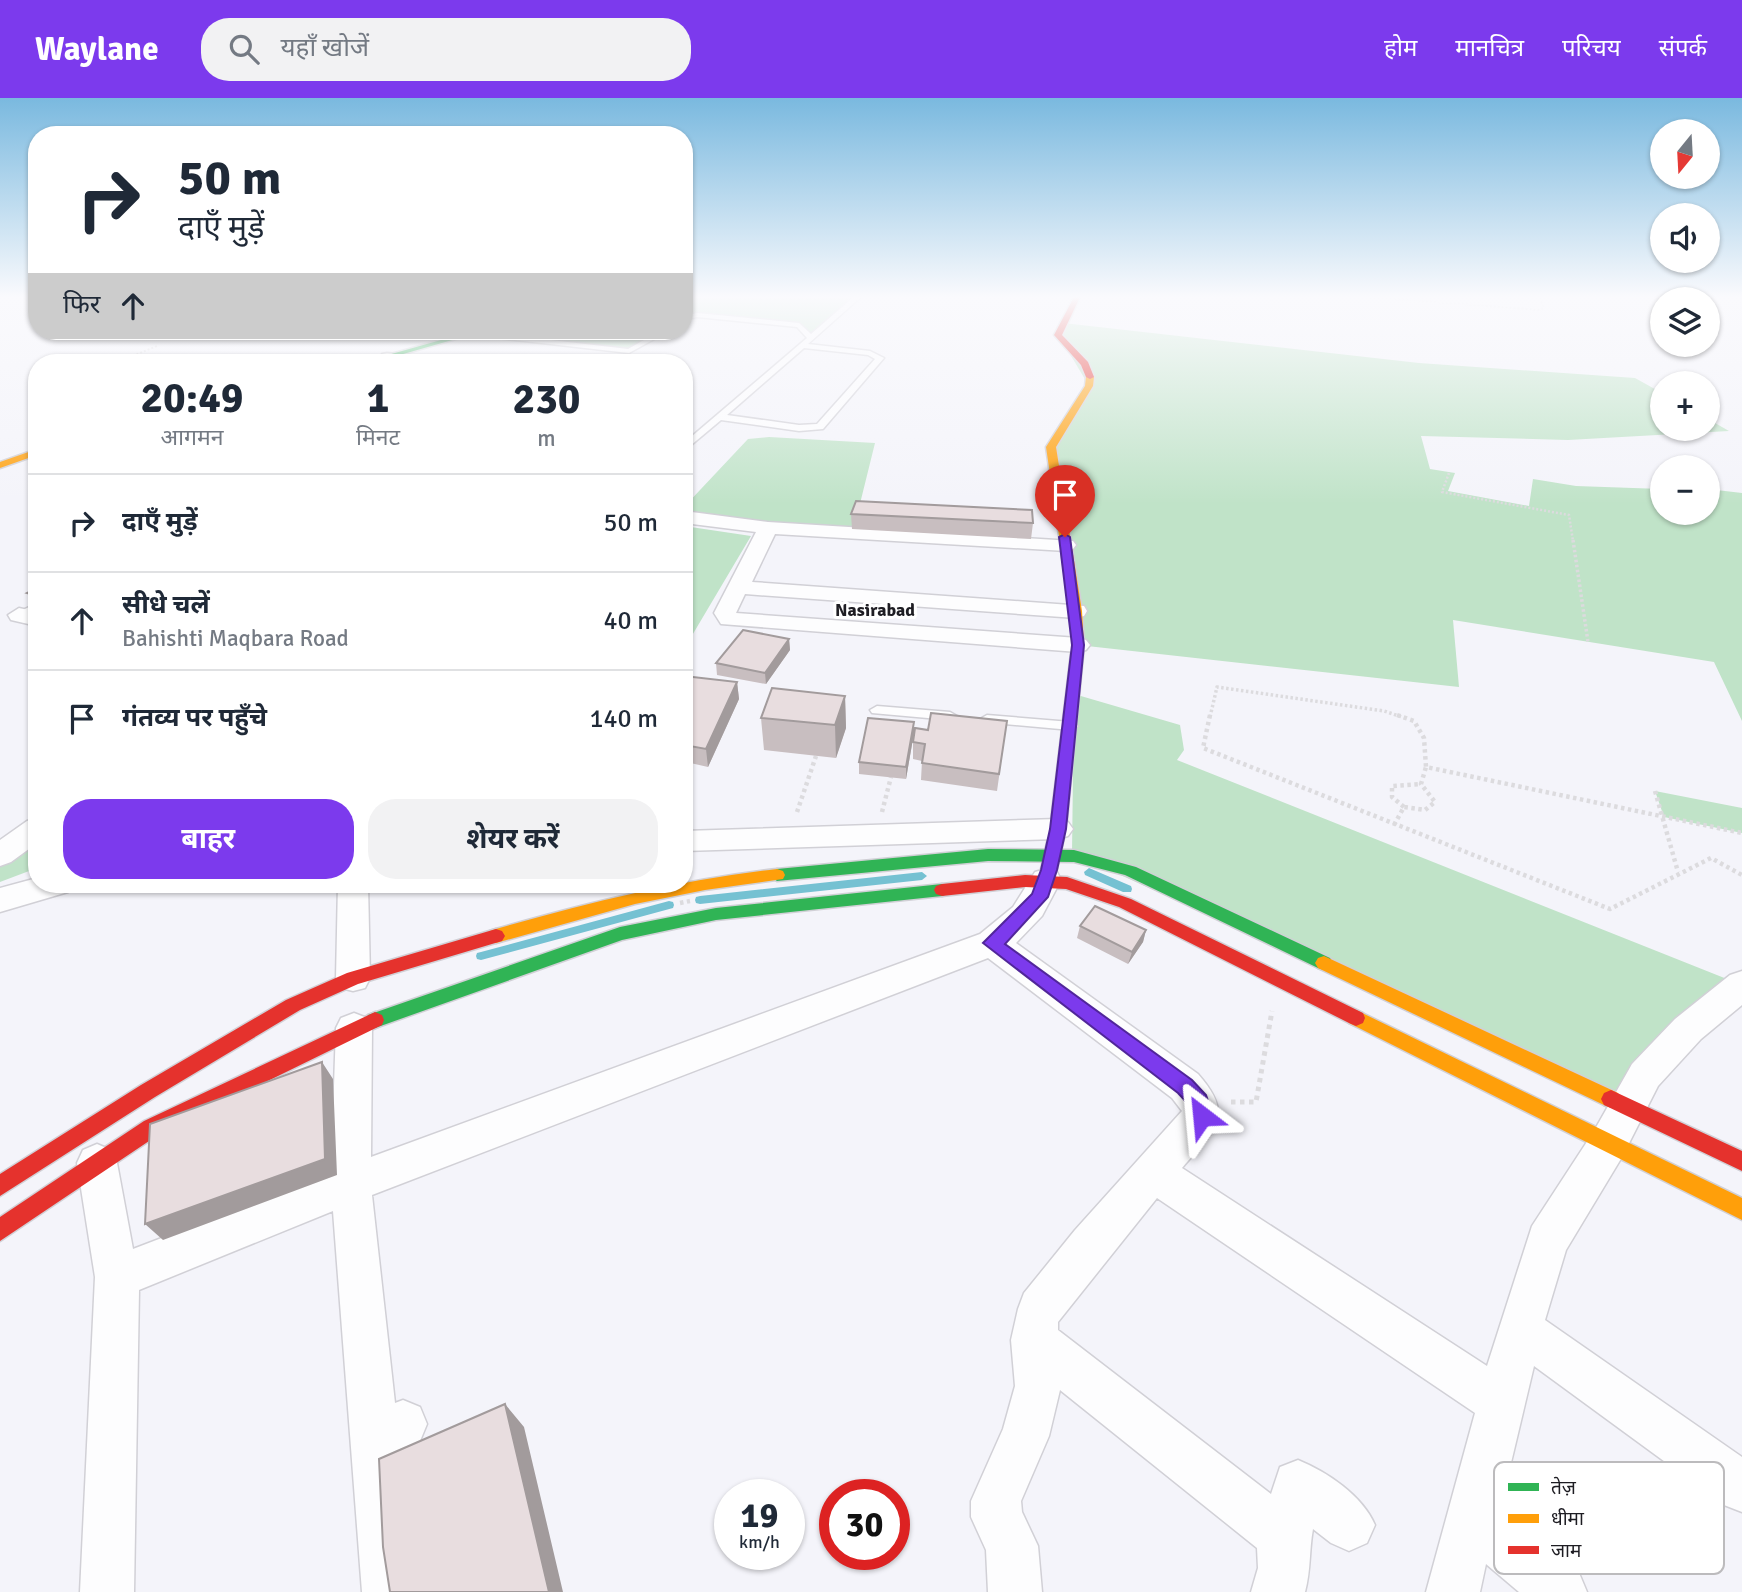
<!DOCTYPE html>
<html lang="hi">
<meta charset="utf-8">
<style>
body{margin:0;font-family:Signika,"Noto Sans Devanagari",sans-serif;background:#f2f2f3;color:#1f2937;height:100vh;display:flex;flex-direction:column;font-size:26px;white-space:nowrap}
*{box-sizing:border-box;margin:0}
p{font-size:23px;color:#747a83}
.icon{flex:none;width:38px;height:38px;fill:none;stroke:currentColor;stroke-width:2;stroke-linecap:round;stroke-linejoin:round}
.map{position:relative;flex:1;overflow:hidden}
.drawer{position:absolute;left:28px;top:256px;width:665px;height:539px;display:flex;flex-direction:column;background:#fff;border-radius:28px;box-shadow:0 2px 5px #0004}
.drawer>*{flex:none}
.guide{position:absolute;left:28px;top:28px;width:665px;height:214px;border-radius:28px;box-shadow:0 2px 5px #0004;background:#fff;color:#1f2937;overflow:hidden}
.needle{width:46px;rotate:198deg}
.buttons{position:absolute;left:1650px;top:21px;display:grid;gap:14px}
.buttons a{display:grid;place-items:center;width:70px;height:70px;border-radius:50%;background:#fff;box-shadow:0 2px 5px #0004;font-size:35px}
.speed{position:absolute;left:714px;top:1381px;display:flex;gap:14px;font-size:35px;font-weight:700;text-align:center}
.speed>*{display:grid;place-content:center;width:91px;height:91px;border-radius:50%;background:#fff;box-shadow:0 2px 5px #0004;line-height:1}
.speed small{font-size:18px;font-weight:400}
.speed .limit{border:10px solid #d22;background:#fff;color:#111}
.pin{position:absolute;display:grid;place-items:center;width:60px;height:60px;color:#fff;margin:-72px -30px;border-radius:50% 50% 50% 0;rotate:-45deg;box-shadow:0 0 7px #0007}
.pin .icon{rotate:45deg}
.me{position:absolute;width:77px;margin:-38px;rotate:331deg;stroke-linejoin:round;filter:drop-shadow(0 0 5px #0008)}
.turn{display:flex;align-items:center;gap:24px;height:147px;padding:0 35px;font-size:32px}
.turn .icon{width:91px;height:91px;stroke-width:2.5}
.turn b{display:block;font-size:49px;line-height:60px}
.then{display:flex;align-items:center;height:66px;padding:0 35px;background:#0003;gap:14px;font-size:26px}
.eta{display:flex;justify-content:space-evenly;align-items:center;height:119px;text-align:center}
.eta b{font-size:42px;font-weight:700;line-height:49px}
.action{display:flex;gap:14px;margin-top:auto;padding:14px 35px}
.action a{flex:1;height:80px;border-radius:28px;background:#7c3aed;color:#fff;font-size:28px;font-weight:700;line-height:80px;text-align:center}
.action a+a{background:#f2f2f3;color:#1f2937}
ul{padding:0;list-style:none}
li{display:flex;align-items:center;gap:21px;height:98px;padding:0 35px;border-top:2px solid #e0e1e3}
li div{flex:1}
li b{display:block;font-size:26px}
li em{font-style:normal}
header{display:flex;align-items:center;gap:42px;box-sizing:border-box;height:98px;padding:0 35px;background:#7c3aed;color:#fff}
header strong{font-size:33px}
nav{display:flex;gap:38px;margin-inline-start:auto;font-size:24px}
.search{width:490px;height:63px;background:#f2f2f3;display:flex;align-items:center;gap:18px;box-sizing:border-box;padding:0 24px;border-radius:28px;color:#747a83;font-size:26px}
.map>svg:first-child{display:block}
.green{fill:#c0e3c8}
.lines{fill:none;stroke-linecap:round;stroke-linejoin:round}
.stream{fill:#75c1d2;fill-rule:evenodd}
.lane-casing{stroke:#d1d0d6;stroke-width:3}
.street-casing{stroke:#d1d0d6;stroke-width:3}
.fast-casing{stroke:#d1d0d6;stroke-width:3}
.slow-casing{stroke:#d1d0d6;stroke-width:3}
.jam-casing{stroke:#d1d0d6;stroke-width:3}
.path-far4{stroke:#dcdbde;stroke-width:2;stroke-dasharray:2 2;stroke-linecap:butt}
.path-far3{stroke:#dcdbde;stroke-width:2.5;stroke-dasharray:2 2;stroke-linecap:butt}
.path-far2{stroke:#dcdbde;stroke-width:3.5;stroke-dasharray:2.5 2.5;stroke-linecap:butt}
.path-far1{stroke:#dcdbde;stroke-width:4.5;stroke-dasharray:3.5 3.5;stroke-linecap:butt}
.path{stroke:#dcdbde;stroke-width:5;stroke-dasharray:4.5 4.5;stroke-linecap:butt}
.lane{fill:#fdfdfe;fill-rule:evenodd}
.street{fill:#fdfdfe;fill-rule:evenodd}
.fast{fill:#30b455;fill-rule:evenodd}
.slow{fill:#ff9f0a;fill-rule:evenodd}
.jam{fill:#e5322d;fill-rule:evenodd}
.path-bridge{stroke:#dcdbde;stroke-width:4.5;stroke-dasharray:3.5 3.5;stroke-linecap:butt}
.wall{fill:#c8bec0}
.shaded-wall{fill:#a29b9c}
.building{fill:#e8dddf;stroke:#a29b9c;stroke-width:2}
.route{fill:#7c3aed;stroke:#51269a;stroke-width:2}
.labels{text-anchor:middle;stroke-width:6;stroke-linejoin:round;paint-order:stroke}
.far-neighbourhood-label{font-size:18px;font-weight:bold;fill:#1e1d23;stroke:#fff}
.key{fill:#fff;stroke:#bcbbbd;stroke-width:2}
.key-label{font-size:19px;fill:#1e1d23}
</style>
<header>
<strong>Waylane</strong>
<div class="search"><svg class="icon" aria-label="search" viewBox="0 0 24 24"><circle cx="10" cy="10" r="6"/><path d="M15 15l6 6"/></svg>यहाँ खोजें</div>
<nav><a>होम</a><a>मानचित्र</a><a>परिचय</a><a>संपर्क</a></nav>
</header>
<div class="map">
<svg width="1742" height="1494" viewBox="0 0 1742 1494">
<rect width="100%" height="100%" fill="#f4f4fa"/>
<!-- green -->
<path class="green" d="M684 197H860L812 241 801 228 697 217 684 220Z
M1063 225 1419 265 1635 280 1662 295V331H1708V321L1729 333 1568 342 1421 338 1430 371 1455 375 1448 393 1529 408 1533 381 1576 388 1662 391V415H1708V391L1742 395V623L1714 564 1453 522 1459 589 1078 547 1052 342 1089 288 1061 241Z
M480 233H665L629 253 473 235Z
M769 339 875 345 853 434 684 414V409L748 341Z
M684 428 751 438 684 551Z
M1074 596 1180 627 1184 652 1177 662 1742 887 1627 1007 1072 755Z
M1655 693 1742 710V735L1664 719Z
M37 733V770L0 784V761Z"/>
<g class="lines">
<!-- stream -->
<path class="stream" d="M1089 770 1131 788 1132 791 1131 794H1123L1085 777 1084 774Z
M922 774 927 778 922 782 700 806 696 805 695 802 696 799 700 798Z
M669 803 673 804 674 807 673 810 481 862 477 861 476 858 477 855 481 854Z"/>
<!-- lane casing -->
<g class="lane-casing">
<path id="lane" d="M856 197H863L808 246 870 253 884 260 823 331 799 333 721 322 684 353V345L807 240 797 229 697 219 684 222V218L697 215 799 225 811 236ZM804 250 868 257 875 261 817 326 799 327 727 317Z
M473 233 628 251 660 233H669L629 255 470 237Z
M37 505V513L19 521 13 517Z
M877 608 950 614 957 618 950 622 872 615 870 612Z
M987 617 1071 624 1078 628 1071 632 982 624 980 621Z"/>
</g>
<!-- street casing -->
<g class="street-casing">
<path id="street" d="M387 255 432 260 439 264 382 262V256Z
M684 413 768 424 1073 443 1076 447 1073 451 1066 453 775 436 752 484 1084 508 1087 513 1084 518 1076 520 745 496 736 515 1078 540 1086 542 1090 547 1086 552 1078 554 721 526 714 515 756 434 684 425Z
M19 510 37 514V528L11 522 8 517Z
M37 720V745L11 764 0 768V742L27 723Z
M1058 721 1068 724 1073 731 1068 738 1058 741 684 753V733Z
M1046 771 1057 774 1061 782 1042 818 1016 845 1198 976C1237 1020 1213 1033 1182 1070L1487 1268 1532 1128 1594 1033 1632 966 1675 921 1730 877 1742 873V907L1701 941 1658 988 1622 1059 1566 1152 1545 1222 1742 1359V1414L1724 1407 1534 1268 1500 1411 1579 1475 1587 1494H1519L1486 1466 1480 1494H1426L1475 1315 1157 1100 1058 1224V1232L1271 1396 1280 1369 1298 1362C1327 1374 1362 1397 1375 1427L1367 1445 1349 1453 1331 1445 1313 1431C1309 1452 1311 1472 1305 1494H1251L1258 1470 1257 1450 1060 1292 1049 1338 1021 1403 1022 1414 1038 1448 1042 1494H988L986 1452 971 1419V1403L1003 1331 1015 1288 1011 1242 1018 1211 1024 1195 1075 1132 1182 1013 1172 1000 988 860 372 1097 395 1305 403 1302 420 1309 427 1326 420 1343 400 1354 416 1494H362L333 1113 139 1192 134 1494H80L95 1179 77 1065 83 1052 97 1046 111 1052 117 1065 133 1151 331 1075 336 930 341 920 354 915 367 920 372 930 371 1059 980 836 1013 809 1035 774Z
M37 780V786H72L68 794 0 814V790Z
M338 786H368L370 880 365 890 353 893 341 890 336 880Z"/>
</g>
<!-- fast casing -->
<g class="fast-casing">
<path id="fast" d="M473 233H484L375 264H363Z
M988 751 1074 752 1136 769 1330 860 1333 865 1330 870 1324 872 1318 870 1125 777 1074 764 988 763 777 783 769 777 777 771Z
M942 786 948 788 950 792 948 796 942 798 716 822 622 842 375 930 368 927 366 922 368 917 620 829 716 810Z"/>
</g>
<!-- slow casing -->
<g class="slow-casing">
<path id="slow" d="M1090 277 1094 279 1093 288 1056 349 1082 513 1084 547 1066 731 1055 780 1053 784H1041L1039 780 1050 731 1072 547 1070 513 1046 349 1085 288 1086 279Z
M37 351V357L0 370V364Z
M777 771 783 773 785 777 783 781 705 792 635 806 496 845 490 843 487 838 490 833 496 831C590 804 681 782 777 771Z
M1324 858 1618 995 1621 1001 1618 1007 1611 1010 1604 1007 1318 870 1315 865 1318 860Z
M1356 912 1742 1100V1122L1349 925 1347 920 1349 915Z"/>
</g>
<!-- jam casing -->
<g class="jam-casing">
<path id="jam" d="M1075 197H1081L1062 237 1088 264 1094 279 1090 281 1086 279 1081 267 1054 237Z
M1025 777 1067 779 1131 801 1363 915 1365 920 1363 925 1356 928 1349 925 1119 809 1066 791 1025 789 942 798 936 796 934 792 936 788 942 786Z
M496 831 502 833 505 838 502 843 358 886 300 912 155 999 0 1098V1076L141 987 286 902 347 875Z
M375 914 382 917 384 922 382 927 158 1037 0 1143V1119L144 1023Z
M1611 992 1742 1053V1073L1604 1007 1601 1001 1604 995Z"/>
</g>
<!-- path-far4 -->
<path class="path-far4" d="M1342 197 1540 212 1544 209 1537 197
M0 199 6 197
M118 264 157 248"/>
<!-- path-far3 -->
<path class="path-far3" d="M1449 375 1442 394 1569 417 1573 443"/>
<!-- path-far2 -->
<path class="path-far2" d="M1573 442 1588 544
M1210 619 1217 589 1384 613 1402 619"/>
<!-- path-far1 -->
<path class="path-far1" d="M1210 617 1203 650 1610 811 1711 760 1742 777
M1397 617 1414 623 1424 640 1426 669 1742 735
M1655 693 1678 774
M1404 709 1392 699V688L1421 686
M797 714 816 658
M882 714 891 679
M1394 727 1404 709 1425 712 1435 704 1421 686 1426 669"/>
<!-- path -->
<path class="path" d="M1231 1004H1256L1272 913"/>
<!-- lane -->
<use href="#lane" class="lane"/>
<!-- street -->
<use href="#street" class="street"/>
<!-- fast -->
<use href="#fast" class="fast"/>
<!-- slow -->
<use href="#slow" class="slow"/>
<!-- jam -->
<use href="#jam" class="jam"/>
<!-- path-bridge -->
<path class="path-bridge" d="M680 805 690 803"/>
</g>
<!-- wall -->
<path class="wall" d="M851 416 1033 425 1031 441 852 431Z
M37 490V510L27 495Z
M789 541 790 552 766 586 717 577 716 565Z
M684 578 737 584 739 601 708 669 686 664 684 675Z
M845 598 846 630 836 660 764 652 761 620Z
M1007 623 997 693 921 682 922 663 913 661V644L928 632Z
M914 624V635L906 681 859 676V664Z
M1080 828 1146 832 1143 844 1128 866 1077 840Z"/>
<!-- shaded-wall -->
<path class="shaded-wall" d="M789 541 790 552 766 586 765 575Z
M737 584 739 601 708 669 706 651Z
M845 598 846 630 836 660 835 627Z
M914 624V635L906 681V669Z
M684 653 686 664 684 675Z
M1146 832 1143 844 1128 866 1132 854Z
M322 964 333 981 337 1077 163 1142 145 1126Z
M505 1306 524 1329 563 1494H549Z"/>
<!-- building -->
<path class="building" d="M856 403 1032 412 1033 425 851 416Z
M37 490V498L27 495Z
M743 532 789 541 765 575 716 565Z
M684 578 737 584 706 651 684 647Z
M772 590 845 598 835 627 761 620Z
M931 615 1007 623 999 676 922 665 925 646 913 644 915 630 928 632Z
M868 620 914 624 906 669 859 664Z
M1095 808 1146 832 1132 854 1080 828Z
M322 964 325 1061 145 1126 150 1026Z
M505 1306 549 1494H390L383 1449 379 1361Z"/>
<!-- sky -->
<linearGradient id="sky" x2="0" y2="1"><stop stop-color="#7ab9df"/><stop offset="0.49" stop-color="#fafafd"/><stop offset="1" stop-color="#fafafd" stop-opacity="0"/></linearGradient>
<rect width="1742" height="406" fill="url(#sky)"/>
<!-- route -->
<path class="route" d="M1065 436 1070 439 1084 547 1066 731 1057 772 1048 799 1005 846 1192 982 1206 997 1213 1018 1210 1025 1202 1028 1195 1025 1190 1008 1178 995 983 845 1032 796 1041 772 1050 731 1072 547 1059 439Z"/>
<g class="labels">
<!-- far-neighbourhood labels -->
<g class="far-neighbourhood-label">
<text x="875" y="518">Nasirabad</text>
</g>
</g>
<!-- legend -->
<rect x="1494" y="1364" width="230" height="112" rx="10" class="key"/>
<rect x="1508" y="1385" width="31" height="8" fill="#30b455"/>
<rect x="1508" y="1416" width="31" height="9" fill="#ff9f0a"/>
<rect x="1508" y="1448" width="31" height="8" fill="#e5322d"/>
<g class="key-label">
<text x="1551" y="1396">तेज़</text>
<text x="1551" y="1427">धीमा</text>
<text x="1551" y="1459">जाम</text>
</g>
</svg>
<div class="buttons">
<a><svg class="needle" viewBox="-14 -14 28 28"><path d="M0-13l5 13h-10z" fill="#e53935"/><path d="M0 13l5-13h-10z" fill="#747a83"/></svg></a>
<a><svg class="icon" aria-label="sound" viewBox="0 0 24 24"><path d="M4 9h4l5-4v14l-5-4H4zM17 9q2 3 0 6"/></svg></a>
<a><svg class="icon" aria-label="layers" viewBox="0 0 24 24"><path d="M12 4l9 5-9 5-9-5zM3 14l9 5 9-5"/></svg></a>
<a>+</a>
<a>−</a>
</div>
<div class="speed"><div>19<small>km/h</small></div><div class="limit">30</div></div>
<div class="pin" style="left:1065px;top:439px;background:#d93025"><svg class="icon" aria-label="arrive" viewBox="0 0 24 24"><path d="M6 21V4h12l-3 4 3 4H6"/></svg></div>
<svg class="me" style="left:1202px;top:1018px" viewBox="-20 -20 40 40"><path d="M0-17L14 15 0 8-14 15z" fill="#7c3aed" stroke="#fff" stroke-width="4"/></svg>
<div class="guide">
<div class="turn"><svg class="icon" aria-label="right" viewBox="0 0 24 24"><path d="M7 20v-9h11M14 6l5 5-5 5"/></svg><div><b>50 m</b>दाएँ मुड़ें</div></div>
<div class="then">फिर<svg class="icon" aria-label="ahead" viewBox="0 0 24 24"><path d="M12 20V5M6 11l6-6 6 6"/></svg></div>
</div>
<section class="drawer">
<div class="eta">
<div><b>20:49</b><p>आगमन</p></div>
<div><b>1</b><p>मिनट</p></div>
<div><b>230</b><p>m</p></div>
</div>
<ul>
<li><svg class="icon" aria-label="right" viewBox="0 0 24 24"><path d="M7 20v-9h11M14 6l5 5-5 5"/></svg><div><b>दाएँ मुड़ें</b></div><em>50 m</em></li>
<li><svg class="icon" aria-label="ahead" viewBox="0 0 24 24"><path d="M12 20V5M6 11l6-6 6 6"/></svg><div><b>सीधे चलें</b><p>Bahishti Maqbara Road</p></div><em>40 m</em></li>
<li><svg class="icon" aria-label="arrive" viewBox="0 0 24 24"><path d="M6 21V4h12l-3 4 3 4H6"/></svg><div><b>गंतव्य पर पहुँचे</b></div><em>140 m</em></li>
</ul>
<div class="action"><a>बाहर</a><a>शेयर करें</a></div>
</section>
</div>
